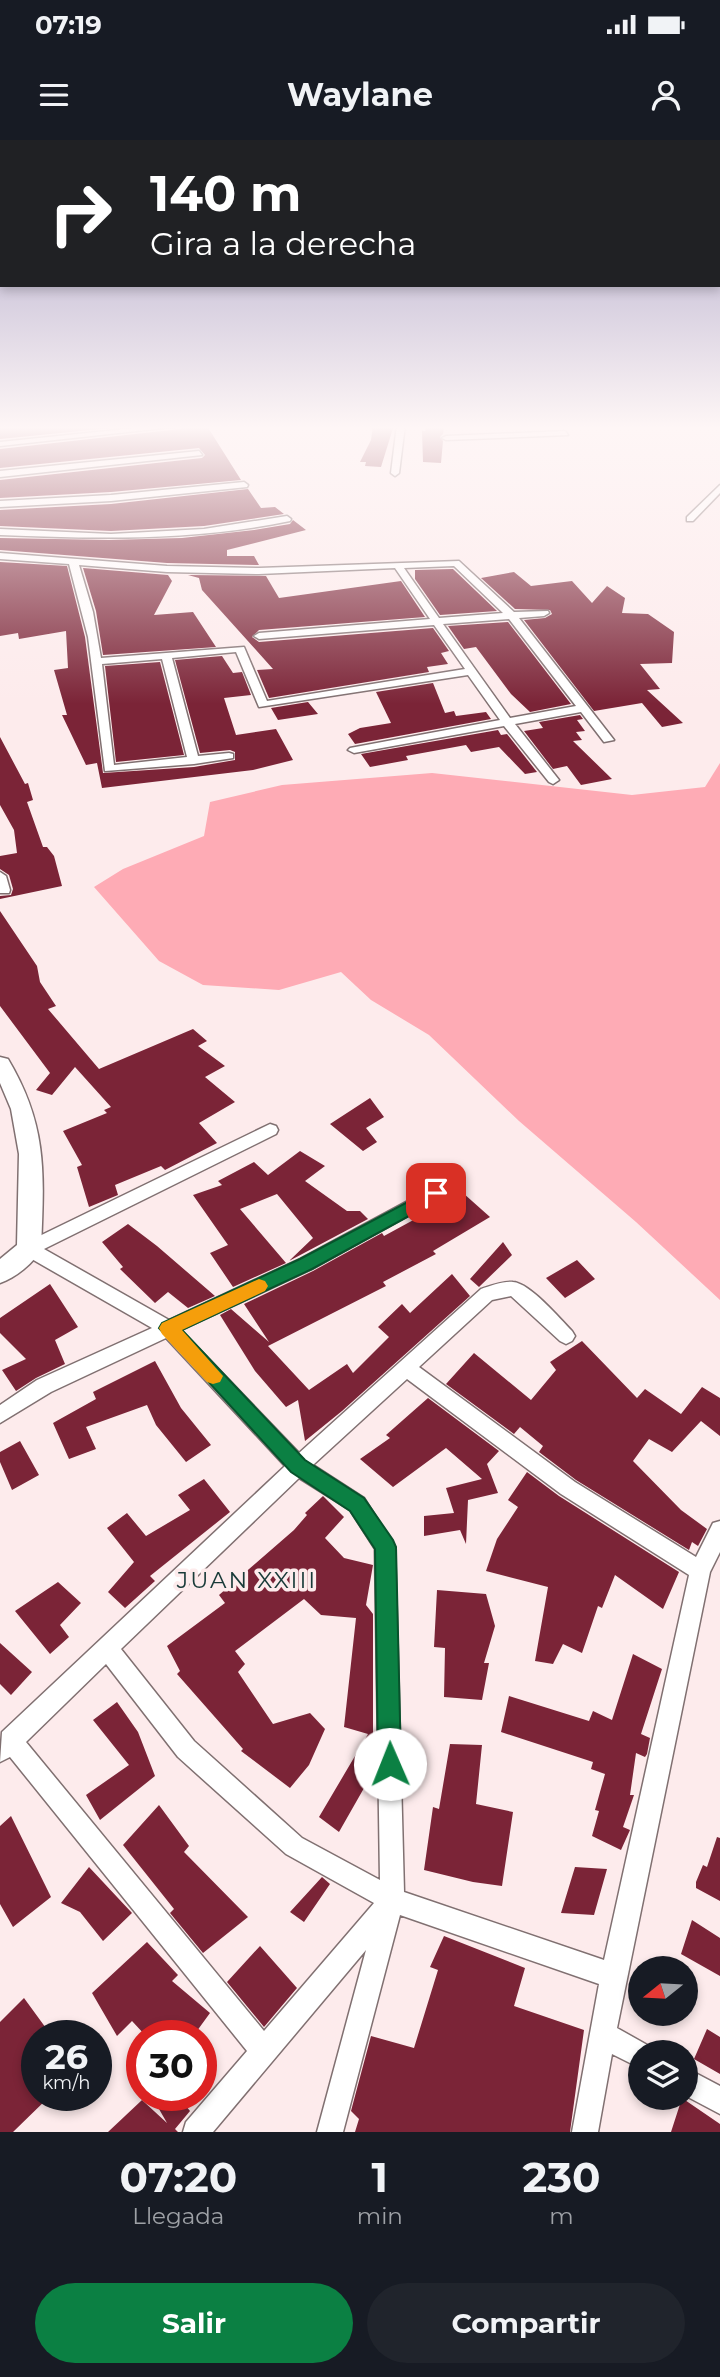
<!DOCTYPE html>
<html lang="es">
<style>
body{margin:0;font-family:Montserrat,sans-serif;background:#20242c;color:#f1f3f6;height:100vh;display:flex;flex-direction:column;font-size:26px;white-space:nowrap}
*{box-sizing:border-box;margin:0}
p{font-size:23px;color:#9ea1a6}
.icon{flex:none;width:38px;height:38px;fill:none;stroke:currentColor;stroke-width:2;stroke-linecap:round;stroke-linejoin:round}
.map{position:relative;height:1992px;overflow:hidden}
.details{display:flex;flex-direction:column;background:#171b24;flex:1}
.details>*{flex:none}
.banner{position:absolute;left:0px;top:0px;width:721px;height:147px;box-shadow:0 4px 10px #0003;background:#202124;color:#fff;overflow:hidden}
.needle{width:46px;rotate:252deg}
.controls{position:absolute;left:628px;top:1816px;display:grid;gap:14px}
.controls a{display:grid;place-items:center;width:70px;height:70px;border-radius:50%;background:#171b24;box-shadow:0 4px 10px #0003;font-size:35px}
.speed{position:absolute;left:21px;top:1880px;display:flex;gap:14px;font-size:35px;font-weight:700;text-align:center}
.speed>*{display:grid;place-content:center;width:91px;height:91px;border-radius:50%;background:#171b24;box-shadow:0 4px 10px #0003;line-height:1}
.speed small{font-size:18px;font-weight:400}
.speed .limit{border:10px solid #d22;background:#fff;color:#111}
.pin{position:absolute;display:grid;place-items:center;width:60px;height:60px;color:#fff;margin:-30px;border-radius:14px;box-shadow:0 4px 10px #0006}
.me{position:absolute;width:77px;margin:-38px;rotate:359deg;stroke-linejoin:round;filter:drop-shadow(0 0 5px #0008)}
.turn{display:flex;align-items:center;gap:24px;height:147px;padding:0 35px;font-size:32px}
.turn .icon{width:91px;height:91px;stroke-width:2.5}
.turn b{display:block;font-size:49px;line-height:60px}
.eta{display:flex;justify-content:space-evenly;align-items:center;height:119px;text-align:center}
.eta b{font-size:42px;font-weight:700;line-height:49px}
.button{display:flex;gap:14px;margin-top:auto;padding:14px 35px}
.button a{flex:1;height:80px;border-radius:42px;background:#0b8043;color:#fff;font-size:28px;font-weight:700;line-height:80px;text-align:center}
.button a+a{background:#20242c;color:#f1f3f6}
.status{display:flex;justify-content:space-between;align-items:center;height:49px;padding:0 35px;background:#171b24;direction:ltr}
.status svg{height:19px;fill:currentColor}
header{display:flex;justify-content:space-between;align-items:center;height:91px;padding:0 35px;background:#171b24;font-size:32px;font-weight:700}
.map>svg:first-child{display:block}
.green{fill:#feabb5}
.building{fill:#7b2437}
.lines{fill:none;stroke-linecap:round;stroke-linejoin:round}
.street-casing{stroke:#807071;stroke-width:3}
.secondary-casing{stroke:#807071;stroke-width:3}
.street{fill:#fff;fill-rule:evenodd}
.secondary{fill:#fff;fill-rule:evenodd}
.route{fill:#0b8043;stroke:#07532c;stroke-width:2}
.slow{fill:#f59e0b}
.labels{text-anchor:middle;stroke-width:7;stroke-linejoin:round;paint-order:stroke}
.near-neighbourhood-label{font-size:23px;letter-spacing:2px;fill:#183a38;stroke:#fdebec}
</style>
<div class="status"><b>07:19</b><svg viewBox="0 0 49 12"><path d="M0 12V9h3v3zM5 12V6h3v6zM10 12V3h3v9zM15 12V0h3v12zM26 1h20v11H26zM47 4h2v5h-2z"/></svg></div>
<header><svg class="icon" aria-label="menu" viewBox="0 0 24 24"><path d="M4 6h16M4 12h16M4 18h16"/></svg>Waylane<svg class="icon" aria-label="person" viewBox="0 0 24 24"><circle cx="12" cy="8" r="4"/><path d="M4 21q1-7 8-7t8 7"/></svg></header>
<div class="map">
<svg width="720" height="1992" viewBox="0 0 720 1992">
<rect width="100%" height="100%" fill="#fdebec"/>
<!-- green -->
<path class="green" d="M720 623V1160L636 1082 519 981 429 895 371 860 341 832 279 850 203 845 159 821 94 747 123 729 204 696 210 662 282 645 432 633 632 655 705 647Z"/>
<!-- building -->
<path class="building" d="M0 285H141L0 299Z
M373 285H394L381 327 365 326 366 322H360L371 300Z
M207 286 241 340 111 352 0 358V340L202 318 205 315 199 308 0 328V309Z
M426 287 444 288 443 294 440 297 443 301 441 323 423 322 422 291H425Z
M248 349 261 368 275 367 284 374 204 386 111 391 0 386V370L111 364Z
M293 380 306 390 227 410V416H254L259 425 167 423 0 410V398L109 400 182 398 254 390 290 384Z
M0 422 67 426 85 497 103 633 194 627 235 620V612L230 610 200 613 175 520 222 516 233 533 242 532 251 555 224 558 236 595 276 589 293 620 253 630 102 648 97 623 86 625 62 575H67L54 530 68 528 66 491 19 499 18 493 0 496Z
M83 428 168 435 172 441 154 475 193 472 216 507 103 515 96 471Z
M453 429 497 471 440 475 415 439V430Z
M514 432 531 446 572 441 592 463 607 446 625 458 622 473 648 474 674 492 672 523 640 524 660 549 647 550 683 583 662 587 642 563 594 571 524 480 545 478 552 474 550 470 515 469 481 438Z
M188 435 266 436 279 458 401 441 425 477 259 490 252 497 259 502 433 488 449 511 441 513 448 524 427 527 429 532 269 558 257 530 273 529 202 450 199 438Z
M508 482 571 564 530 572 511 554 476 507 464 509 448 486Z
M160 522 184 615 116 622 105 526Z
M433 543 445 573 454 571 456 576 486 572 491 579 355 604 348 594 360 588 391 583 376 552Z
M308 562 318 574 278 580 271 568Z
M580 575 583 579 577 580 585 591 576 592 582 600 573 601 612 639 581 645 567 626 553 629 524 591 543 588 539 582Z
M498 590 501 595 507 594 537 632 525 634 499 607 471 612 466 605 406 616 408 620 370 627 361 614Z
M0 597 25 644 28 643 33 660 27 662 43 707H47L54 716 62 746 0 759V756L11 755 13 749 9 735 0 729V716L17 713 14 690 0 665Z
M0 771 37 826 40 842 56 866 48 869 99 929 193 889 207 901 198 906 225 926 205 937 235 962 199 983 217 1003 165 1030 161 1026 115 1045 118 1055 89 1067 77 1027 82 1025 63 991 107 973 104 970 111 967 75 927 52 955 36 950 50 933 0 866Z
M370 958 384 977 366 988 377 1002 363 1011 330 984Z
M300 1011 325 1026 305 1041 347 1071H360L368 1079 289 1121 313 1098 277 1054 240 1069 286 1123 233 1147 210 1113 228 1105 193 1055 222 1045 218 1041 254 1022 268 1035Z
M463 1053 490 1077 433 1111 436 1114 383 1142 386 1146 268 1206 309 1250 347 1224 353 1233 389 1197 378 1187 402 1164 410 1173 452 1134 470 1156 342 1271 305 1301 298 1260 286 1267 255 1231 220 1175 231 1169 269 1202 244 1164 313 1131 382 1093 384 1096Z
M128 1084 157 1106 215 1156 188 1168 168 1152 155 1163 120 1129 123 1127 102 1102Z
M503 1102 512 1115 479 1147 470 1139Z
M577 1120 595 1139 565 1158 546 1138Z
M50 1144 78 1187 55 1200 65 1224 36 1238 16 1251 2 1230 26 1219 0 1193V1178Z
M582 1201 637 1258 645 1249 681 1274 702 1247 720 1258V1296L701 1281 672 1312 649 1299 633 1321 681 1370 707 1389 698 1406 692 1402 689 1410 576 1340 539 1312 543 1306 520 1287 514 1294 446 1244 474 1213 531 1260 556 1230 550 1222Z
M155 1221 181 1268 211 1305 186 1322 156 1285 147 1265 86 1287 96 1309 69 1319 53 1283 96 1259 93 1252Z
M428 1258 499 1311 487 1324 498 1353 468 1360 466 1404 460 1390 424 1396V1376L454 1373 446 1348 482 1339 446 1308 393 1347 360 1319 390 1298 386 1295Z
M20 1301 39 1335 12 1350 0 1322V1312Z
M527 1332 559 1356 679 1432 663 1469 615 1435 602 1468 598 1466 582 1513 563 1504 553 1524 535 1521 548 1447 486 1431 497 1399 518 1367 508 1360Z
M204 1339 230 1372 150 1436 155 1441 125 1468 108 1452 134 1422 107 1388 127 1373 146 1396 190 1370 178 1355Z
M323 1356 344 1377 325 1398 344 1418 373 1425 366 1465 373 1474V1618L376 1627 339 1692 319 1677 368 1594 344 1587 356 1478 321 1475 304 1459 235 1511 245 1524 238 1532 273 1584 310 1573 325 1589 309 1625 290 1648 241 1611 243 1609 177 1534 180 1531 167 1506 225 1463 219 1455 294 1390 307 1375 305 1373Z
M58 1442 81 1463 60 1485 69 1497 50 1514 15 1471Z
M437 1450 486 1454 495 1486 484 1523H489L482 1560 444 1557 445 1508 434 1507Z
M0 1503 32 1532 11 1555 0 1544Z
M633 1514 662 1529 641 1594 650 1598 647 1614 645 1617 636 1613 630 1655H634L623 1687 630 1690 621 1710 592 1696 599 1671 595 1670 605 1634 591 1629 593 1622 501 1592 509 1556 589 1581 593 1571 612 1580Z
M117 1562 138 1592 155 1636 100 1680 86 1655 129 1625 93 1580Z
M450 1604 482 1605 476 1664 513 1672 502 1746 473 1742 424 1730 433 1667 439 1669Z
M159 1665 189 1706 184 1712 248 1777 203 1813 170 1773 174 1769 123 1705Z
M11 1676 51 1757 13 1787 0 1764V1686Z
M717 1697 720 1698V1761L696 1748V1742L703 1725 707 1727Z
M89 1727 132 1773 103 1801 80 1772 61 1763Z
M575 1727 607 1729 594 1775 561 1773Z
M322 1737 330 1744 304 1782 290 1772Z
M692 1780 720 1798V1836L681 1814Z
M444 1796 525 1828 514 1866 584 1890 570 1992H355L359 1979 351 1971 371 1896 414 1908 438 1830 430 1827Z
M147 1802 178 1835 172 1841 210 1873 194 1895H145L132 1881 117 1896 92 1853Z
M260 1806 297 1848 264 1887 227 1842Z
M24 1858 51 1895H37V1955H51L13 1992H0V1882Z
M707 1889 720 1897V1934L694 1919Z
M151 1955H177L190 1971 175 1989 178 1992H108L142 1960 167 1983Z
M682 1958 720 1984V1992H671Z"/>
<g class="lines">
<!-- street casing -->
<g class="street-casing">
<path id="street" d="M165 285H191L0 306V302Z
M397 285H405L399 333 395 336 391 333Z
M565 291 568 295 446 300 442 298 446 296Z
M199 311 202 315 0 337V331Z
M244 342 248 345 247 347 111 361 0 367V361L111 355Z
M720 345V353L693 381H687V377Z
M287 376 291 379 290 381C193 401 98 399 0 395V389L111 394 204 389Z
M0 413 167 426 259 428 459 421 514 472 548 471 549 473 544 476 519 478 614 600 604 602 581 572 515 584 559 640 553 644 549 642 504 586 354 613 348 610 350 608 500 580 468 535 259 567 236 512 172 518 198 616 229 613 233 614V618L194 624 105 631 88 497 69 424 0 419ZM79 425 167 432 259 434 395 428 430 479 259 493 254 496 259 499 434 485 465 529 267 561 244 507 101 518 93 472ZM454 426 503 473 439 478 404 428ZM509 479 576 566 510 578 443 484ZM162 519 187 617 114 625 102 524Z
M0 732 6 736 10 750 9 753H0Z
M270 984 276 986 278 990 276 994 44 1109 169 1180 300 1119 430 1049H442L444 1053 442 1057 312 1129 181 1190 299 1313 481 1149C490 1146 504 1141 513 1142 530 1143 560 1179 572 1191L575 1196 572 1201 566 1204 560 1201 511 1156 492 1160 419 1227 575 1342 696 1417 713 1383 720 1381V1412L710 1432 617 1888 649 1906 652 1913H640V1928L612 1914 598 1992H572L599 1844 400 1775 343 1992H317L366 1810 213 1992H183L186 1982 247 1911 10 1617 0 1622 2 1592 285 1326 166 1198 51 1252 0 1283V1265L37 1240 152 1188 23 1114 20 1109 23 1104ZM407 1239 561 1354 689 1435 604 1820 404 1752 395 1407 364 1358 313 1325ZM299 1338 350 1370 375 1409 380 1740 302 1698 194 1601 121 1509ZM106 1524 178 1617 286 1714 374 1763 264 1891 26 1602Z
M686 1928 720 1946V1974L686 1956Z"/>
</g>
<!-- secondary casing -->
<g class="secondary-casing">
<path id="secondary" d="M0 917 8 919C48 986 44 1034 41 1109 34 1123 15 1138 0 1143V1119L17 1105 19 1014 11 969 0 943Z"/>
</g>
<!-- street -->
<use href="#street" class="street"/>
<!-- secondary -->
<use href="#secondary" class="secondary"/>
</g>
<!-- sky -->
<linearGradient id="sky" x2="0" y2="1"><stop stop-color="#a7a0c5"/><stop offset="0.51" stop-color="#fef6f6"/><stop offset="1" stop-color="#fef6f6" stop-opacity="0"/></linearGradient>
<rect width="720" height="564" fill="url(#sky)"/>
<!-- route -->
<path class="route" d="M436 1047 445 1053 442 1058 312 1129 182 1190 305 1320 364 1358 393 1400 396 1407 401 1624 398 1632 390 1635 382 1632 378 1624 375 1409 350 1371 291 1332 159 1188 162 1183 300 1119Z"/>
<!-- slow -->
<path class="slow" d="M259 1139 265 1141 268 1146 265 1151 182 1190 223 1236 220 1242 213 1244 207 1242 162 1194 159 1188 162 1183Z"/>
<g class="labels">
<!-- near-neighbourhood labels -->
<g class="near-neighbourhood-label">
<text x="247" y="1448">JUAN XXIII</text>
</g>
</g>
</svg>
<div class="controls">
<a><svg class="needle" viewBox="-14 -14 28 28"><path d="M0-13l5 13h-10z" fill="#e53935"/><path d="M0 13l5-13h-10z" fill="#9ea1a6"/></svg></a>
<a><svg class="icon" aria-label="layers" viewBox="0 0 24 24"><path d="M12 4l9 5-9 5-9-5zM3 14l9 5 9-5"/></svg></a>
</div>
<div class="speed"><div>26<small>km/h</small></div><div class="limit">30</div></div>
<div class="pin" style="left:436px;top:1053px;background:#d93025"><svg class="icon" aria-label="arrive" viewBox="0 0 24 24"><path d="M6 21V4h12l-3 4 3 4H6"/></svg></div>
<svg class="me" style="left:390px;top:1624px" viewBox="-20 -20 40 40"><circle r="19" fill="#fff"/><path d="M0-13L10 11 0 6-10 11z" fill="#0b8043"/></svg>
<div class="banner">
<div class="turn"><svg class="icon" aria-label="right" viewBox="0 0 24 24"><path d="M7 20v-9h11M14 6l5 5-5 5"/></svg><div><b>140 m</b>Gira a la derecha</div></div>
</div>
</div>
<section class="details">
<div class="eta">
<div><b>07:20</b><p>Llegada</p></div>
<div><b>1</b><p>min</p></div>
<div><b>230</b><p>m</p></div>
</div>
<div class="button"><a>Salir</a><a>Compartir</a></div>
</section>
